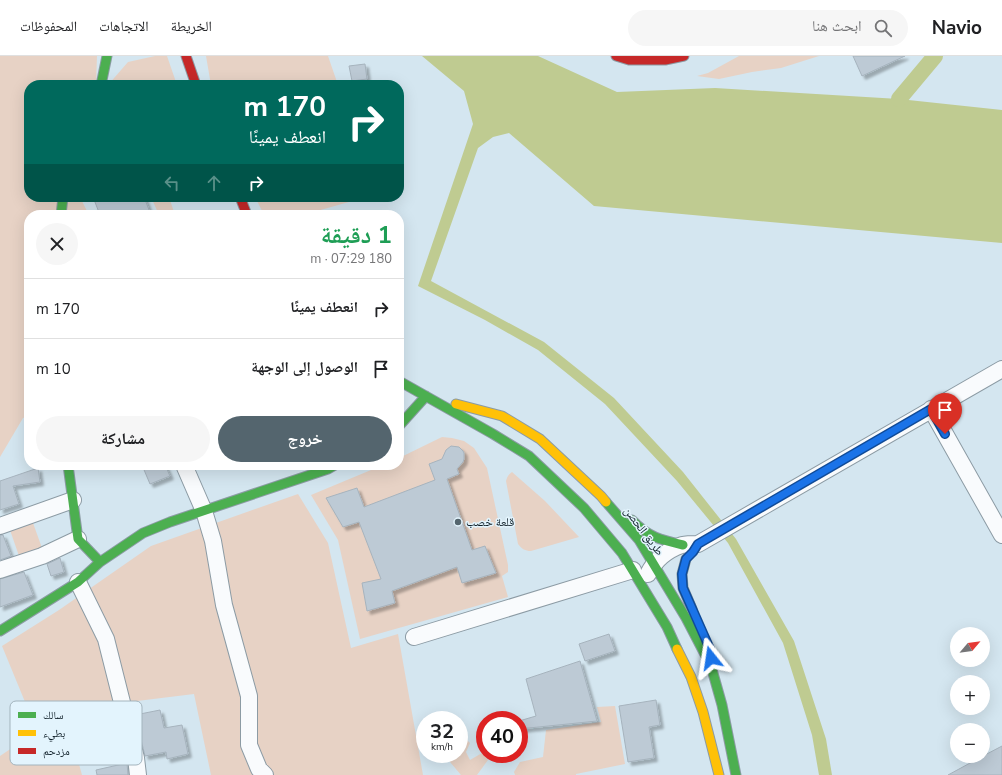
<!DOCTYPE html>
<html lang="ar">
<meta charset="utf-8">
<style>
body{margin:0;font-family:"Nunito Sans","Noto Naskh Arabic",sans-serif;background:#f6f6f6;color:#202124;direction:rtl;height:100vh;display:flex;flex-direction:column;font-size:15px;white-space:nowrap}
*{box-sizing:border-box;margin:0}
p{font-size:13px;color:#757577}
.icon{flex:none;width:22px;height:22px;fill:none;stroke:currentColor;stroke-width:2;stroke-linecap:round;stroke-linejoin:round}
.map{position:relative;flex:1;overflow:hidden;direction:ltr}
.drawer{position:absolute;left:24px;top:154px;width:380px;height:260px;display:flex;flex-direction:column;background:#fff;border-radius:16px;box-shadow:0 4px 16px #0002;direction:rtl}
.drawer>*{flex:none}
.top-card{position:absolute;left:24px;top:24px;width:380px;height:122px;border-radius:16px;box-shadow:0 4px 16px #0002;direction:rtl;background:#00695c;color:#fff;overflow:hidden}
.needle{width:26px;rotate:61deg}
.buttons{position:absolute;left:950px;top:571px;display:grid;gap:8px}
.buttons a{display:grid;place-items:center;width:40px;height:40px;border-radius:50%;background:#fff;box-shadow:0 4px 16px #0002;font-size:20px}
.speed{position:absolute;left:416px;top:655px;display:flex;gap:8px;font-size:20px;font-weight:700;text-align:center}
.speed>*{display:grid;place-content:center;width:52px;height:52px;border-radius:50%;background:#fff;box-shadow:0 4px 16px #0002;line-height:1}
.speed small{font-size:10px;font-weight:400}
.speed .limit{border:6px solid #d22;background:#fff;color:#111}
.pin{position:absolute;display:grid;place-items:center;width:34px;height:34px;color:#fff;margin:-41px -17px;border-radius:50% 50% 50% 0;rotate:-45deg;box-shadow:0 0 4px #0007}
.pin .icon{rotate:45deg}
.me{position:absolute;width:44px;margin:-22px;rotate:345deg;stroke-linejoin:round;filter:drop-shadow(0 0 3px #0008)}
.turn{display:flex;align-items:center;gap:14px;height:84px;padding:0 12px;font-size:18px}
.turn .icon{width:52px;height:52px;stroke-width:2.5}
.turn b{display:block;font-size:28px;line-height:34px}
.lanes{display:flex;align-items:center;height:38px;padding:0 12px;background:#0003;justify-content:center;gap:20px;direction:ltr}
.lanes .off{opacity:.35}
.round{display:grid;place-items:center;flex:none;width:42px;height:42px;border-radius:21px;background:#f6f6f6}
.headline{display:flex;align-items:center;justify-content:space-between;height:68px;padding:0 12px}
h1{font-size:24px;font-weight:700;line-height:30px;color:#1e9e55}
.action{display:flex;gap:8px;margin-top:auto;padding:8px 12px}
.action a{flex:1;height:46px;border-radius:24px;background:#54656e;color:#fff;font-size:16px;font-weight:700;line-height:46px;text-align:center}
.action a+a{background:#f6f6f6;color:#202124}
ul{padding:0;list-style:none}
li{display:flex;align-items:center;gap:12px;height:60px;padding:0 12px;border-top:1px solid #e0e0e0}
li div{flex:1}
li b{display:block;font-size:15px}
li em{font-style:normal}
header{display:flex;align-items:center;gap:24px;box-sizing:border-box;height:56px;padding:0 20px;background:#fff;border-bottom:1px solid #e0e0e0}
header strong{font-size:19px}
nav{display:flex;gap:22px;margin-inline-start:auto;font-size:14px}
.search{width:280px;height:36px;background:#f6f6f6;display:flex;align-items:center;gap:10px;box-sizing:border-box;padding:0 14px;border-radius:22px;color:#757577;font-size:15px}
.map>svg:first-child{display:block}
.green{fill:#e7d2c5}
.water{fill:#bfcb91}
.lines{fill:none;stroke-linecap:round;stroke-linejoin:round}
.canal{stroke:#bfcb91;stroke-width:16}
.building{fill:#bdcad5;stroke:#a6b3bd;filter:url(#shadow)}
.street-casing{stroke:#8c9ba4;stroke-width:18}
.fast-casing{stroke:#8c9ba4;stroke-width:11}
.slow-casing{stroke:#8c9ba4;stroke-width:11}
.jam-casing{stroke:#8c9ba4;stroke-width:11}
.street{stroke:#f9fbfd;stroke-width:16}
.fast{stroke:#4caf50;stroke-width:9}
.slow{stroke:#ffc107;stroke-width:9}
.jam{stroke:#c62828;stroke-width:9}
.route-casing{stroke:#114b97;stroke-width:10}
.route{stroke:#1a73e8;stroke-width:7}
.poi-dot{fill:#54656e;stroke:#e3f4fd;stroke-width:1.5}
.labels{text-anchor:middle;stroke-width:3;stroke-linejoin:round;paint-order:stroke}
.poi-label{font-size:12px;fill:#0f1f28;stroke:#e3f4fd;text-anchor:start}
.street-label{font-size:12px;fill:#0f1f28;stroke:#e3f4fd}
.key{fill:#e3f4fd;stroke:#a3b4bd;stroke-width:1}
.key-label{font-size:11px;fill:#0f1f28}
</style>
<header>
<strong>Navio</strong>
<div class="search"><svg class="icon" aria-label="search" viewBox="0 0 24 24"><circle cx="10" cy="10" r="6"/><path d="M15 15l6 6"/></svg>ابحث هنا</div>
<nav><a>الخريطة</a><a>الاتجاهات</a><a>المحفوظات</a></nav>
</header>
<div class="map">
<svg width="1002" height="719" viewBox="0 0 1002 719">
<defs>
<filter id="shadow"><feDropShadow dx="3.5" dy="3.5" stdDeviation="1" flood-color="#0004"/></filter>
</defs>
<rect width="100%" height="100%" fill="#d4e6f0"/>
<!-- green -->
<path class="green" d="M0 0H97L96 29H29V141H80L89 159H29V360L23 362 0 401Z
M155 0H167L177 29H108L128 6Z
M206 0H328L338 29H211Z
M739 0H819L781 12 752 16 719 23 697 20 708 17Z
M151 141H169L175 159H159Z
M255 141H354L356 144 310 157 311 159H264Z
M442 381 452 382 464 385 474 392 487 412 508 509V516L502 520 508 541 360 583 338 484 311 439 383 409H399V402Z
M512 416 545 445 579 481 531 495C525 495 522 493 518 488L506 425C507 421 508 419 512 416Z
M298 438 328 487 351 592 398 578 423 719H211L194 638 64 654 82 719H0V700L37 675 2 590 59 554 151 490Z
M33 467 42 492 19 500 10 474Z
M615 650 625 708 576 718V719H515L514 716 520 706 543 701 546 674 601 666 597 651Z
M461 678 470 687 466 696 470 704 482 697 488 704 477 719H461L450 706 448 698H459V680Z"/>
<!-- water -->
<path class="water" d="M422 0H538L617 36 715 32 899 43 1002 54V187L594 150 509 77 493 81 478 92 431 225 544 286 614 342 683 416 736 483 794 585 826 683 832 719H819L812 679 783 587 728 487 677 425 605 348 538 294 485 264 418 230 473 68 464 35Z"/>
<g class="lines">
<!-- canal -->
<path class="canal" d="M899 43 935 0"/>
</g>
<!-- building -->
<path class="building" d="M853 0H905L862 20Z
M365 8 367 23 352 25 349 10Z
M93 141H144L151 159H100Z
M451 390 459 391 463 395 464 397V403L463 406 457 413 459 418 447 423 472 494 485 490 496 517 462 527 457 511 392 535 395 547 367 555 362 527 381 523 359 466 343 471 326 442 357 432 364 451 435 424 429 408 442 403 446 394Z
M142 409H165L170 420 150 428Z
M38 412 40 426 13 430 19 448 0 454V425Z
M0 479H3L11 500 0 504Z
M60 502 64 516 51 520 47 508Z
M24 516 33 539 0 551V523Z
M609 578 615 595 585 605 579 588Z
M580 605 597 665 519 673V665L536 660 526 623Z
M656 644 660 669 649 671 654 702 628 706 619 650Z
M160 654 164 672 182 669 188 698 167 703 166 696 145 700 135 659Z
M1002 690V719H948L983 700Z
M127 707 128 719H97L96 714Z"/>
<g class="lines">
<!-- street casing -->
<g class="street-casing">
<path id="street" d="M931 353 1002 479
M184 409 204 455 213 485 224 549 249 640V689L259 713 265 719
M0 470 73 444
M0 514 42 500 78 483
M648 518C655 504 667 494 682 489 687 488 693 488 698 488L1002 313
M78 526 106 583 136 702 138 719
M414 581 633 514"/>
</g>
<!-- fast casing -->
<g class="fast-casing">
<path id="fast" d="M101 29 107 0
M61 159 63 141
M399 325 493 378 529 400 584 452 622 497 667 571 677 593
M399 370 426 340
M68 409 78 483 100 506
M606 446 639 484 686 562 711 610 722 649 736 719
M632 464C648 481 661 484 683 489
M686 503 682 518 683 532 692 553
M0 575 78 526 100 506 143 477 170 466 328 413 335 409"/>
</g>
<!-- slow casing -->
<g class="slow-casing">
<path id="slow" d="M456 348 502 360 540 383 601 440 606 446
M677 593 691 621 703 656 719 719"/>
</g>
<!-- jam casing -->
<g class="jam-casing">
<path id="jam" d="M186 0 196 29
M616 0 629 4H665L684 0
M240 141 247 159"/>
</g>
<!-- street -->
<use href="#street" class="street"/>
<!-- fast -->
<use href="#fast" class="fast"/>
<!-- slow -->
<use href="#slow" class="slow"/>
<!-- jam -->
<use href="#jam" class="jam"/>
</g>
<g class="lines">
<!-- route casing -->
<g class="route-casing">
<path id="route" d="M711 602 710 593 683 532 682 518 686 503 693 496 698 488 931 353 945 378"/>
</g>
<!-- route -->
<use href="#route" class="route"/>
</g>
<!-- markers -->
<circle class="poi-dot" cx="458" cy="466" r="4"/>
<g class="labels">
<!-- poi labels -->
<g class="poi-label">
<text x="466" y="470">قلعة خصب</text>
</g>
<!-- street labels -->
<g class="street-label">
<text transform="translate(644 475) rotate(53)" y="4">طريق الحصن</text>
</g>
</g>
<!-- legend -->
<rect x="10" y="645" width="132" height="64" rx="6" class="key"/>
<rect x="18" y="656" width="18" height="6" fill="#4caf50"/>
<rect x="18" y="674" width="18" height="6" fill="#ffc107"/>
<rect x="18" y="692" width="18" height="6" fill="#c62828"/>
<g class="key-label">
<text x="43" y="663">سالك</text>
<text x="43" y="681">بطيء</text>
<text x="43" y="699">مزدحم</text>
</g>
</svg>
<div class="buttons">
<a><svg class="needle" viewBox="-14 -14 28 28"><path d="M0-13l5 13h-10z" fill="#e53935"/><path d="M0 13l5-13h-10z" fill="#757577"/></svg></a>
<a>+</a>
<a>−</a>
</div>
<div class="speed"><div>32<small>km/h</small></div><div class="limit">40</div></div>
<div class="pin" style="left:945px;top:378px;background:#d93025"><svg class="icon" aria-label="arrive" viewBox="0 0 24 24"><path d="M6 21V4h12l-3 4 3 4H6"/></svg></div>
<svg class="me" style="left:711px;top:602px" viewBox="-20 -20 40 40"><path d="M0-17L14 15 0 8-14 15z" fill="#1a73e8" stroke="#fff" stroke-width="4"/></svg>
<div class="top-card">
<div class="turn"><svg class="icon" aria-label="right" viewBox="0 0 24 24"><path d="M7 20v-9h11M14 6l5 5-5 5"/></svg><div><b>170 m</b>انعطف يمينًا</div></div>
<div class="lanes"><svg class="icon off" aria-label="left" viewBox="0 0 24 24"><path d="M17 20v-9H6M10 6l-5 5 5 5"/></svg><svg class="icon off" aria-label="ahead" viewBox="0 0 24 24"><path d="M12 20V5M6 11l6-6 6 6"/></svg><svg class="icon" aria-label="right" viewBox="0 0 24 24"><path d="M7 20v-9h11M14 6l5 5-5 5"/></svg></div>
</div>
<section class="drawer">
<div class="headline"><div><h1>1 دقيقة</h1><p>180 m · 07:29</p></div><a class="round"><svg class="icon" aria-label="close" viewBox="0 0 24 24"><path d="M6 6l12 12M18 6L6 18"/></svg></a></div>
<ul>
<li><svg class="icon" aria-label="right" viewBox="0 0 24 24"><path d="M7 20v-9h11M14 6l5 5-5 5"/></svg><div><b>انعطف يمينًا</b></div><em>170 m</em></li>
<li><svg class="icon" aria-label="arrive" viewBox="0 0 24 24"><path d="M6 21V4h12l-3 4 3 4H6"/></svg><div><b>الوصول إلى الوجهة</b></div><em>10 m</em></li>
</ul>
<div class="action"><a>خروج</a><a>مشاركة</a></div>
</section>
</div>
